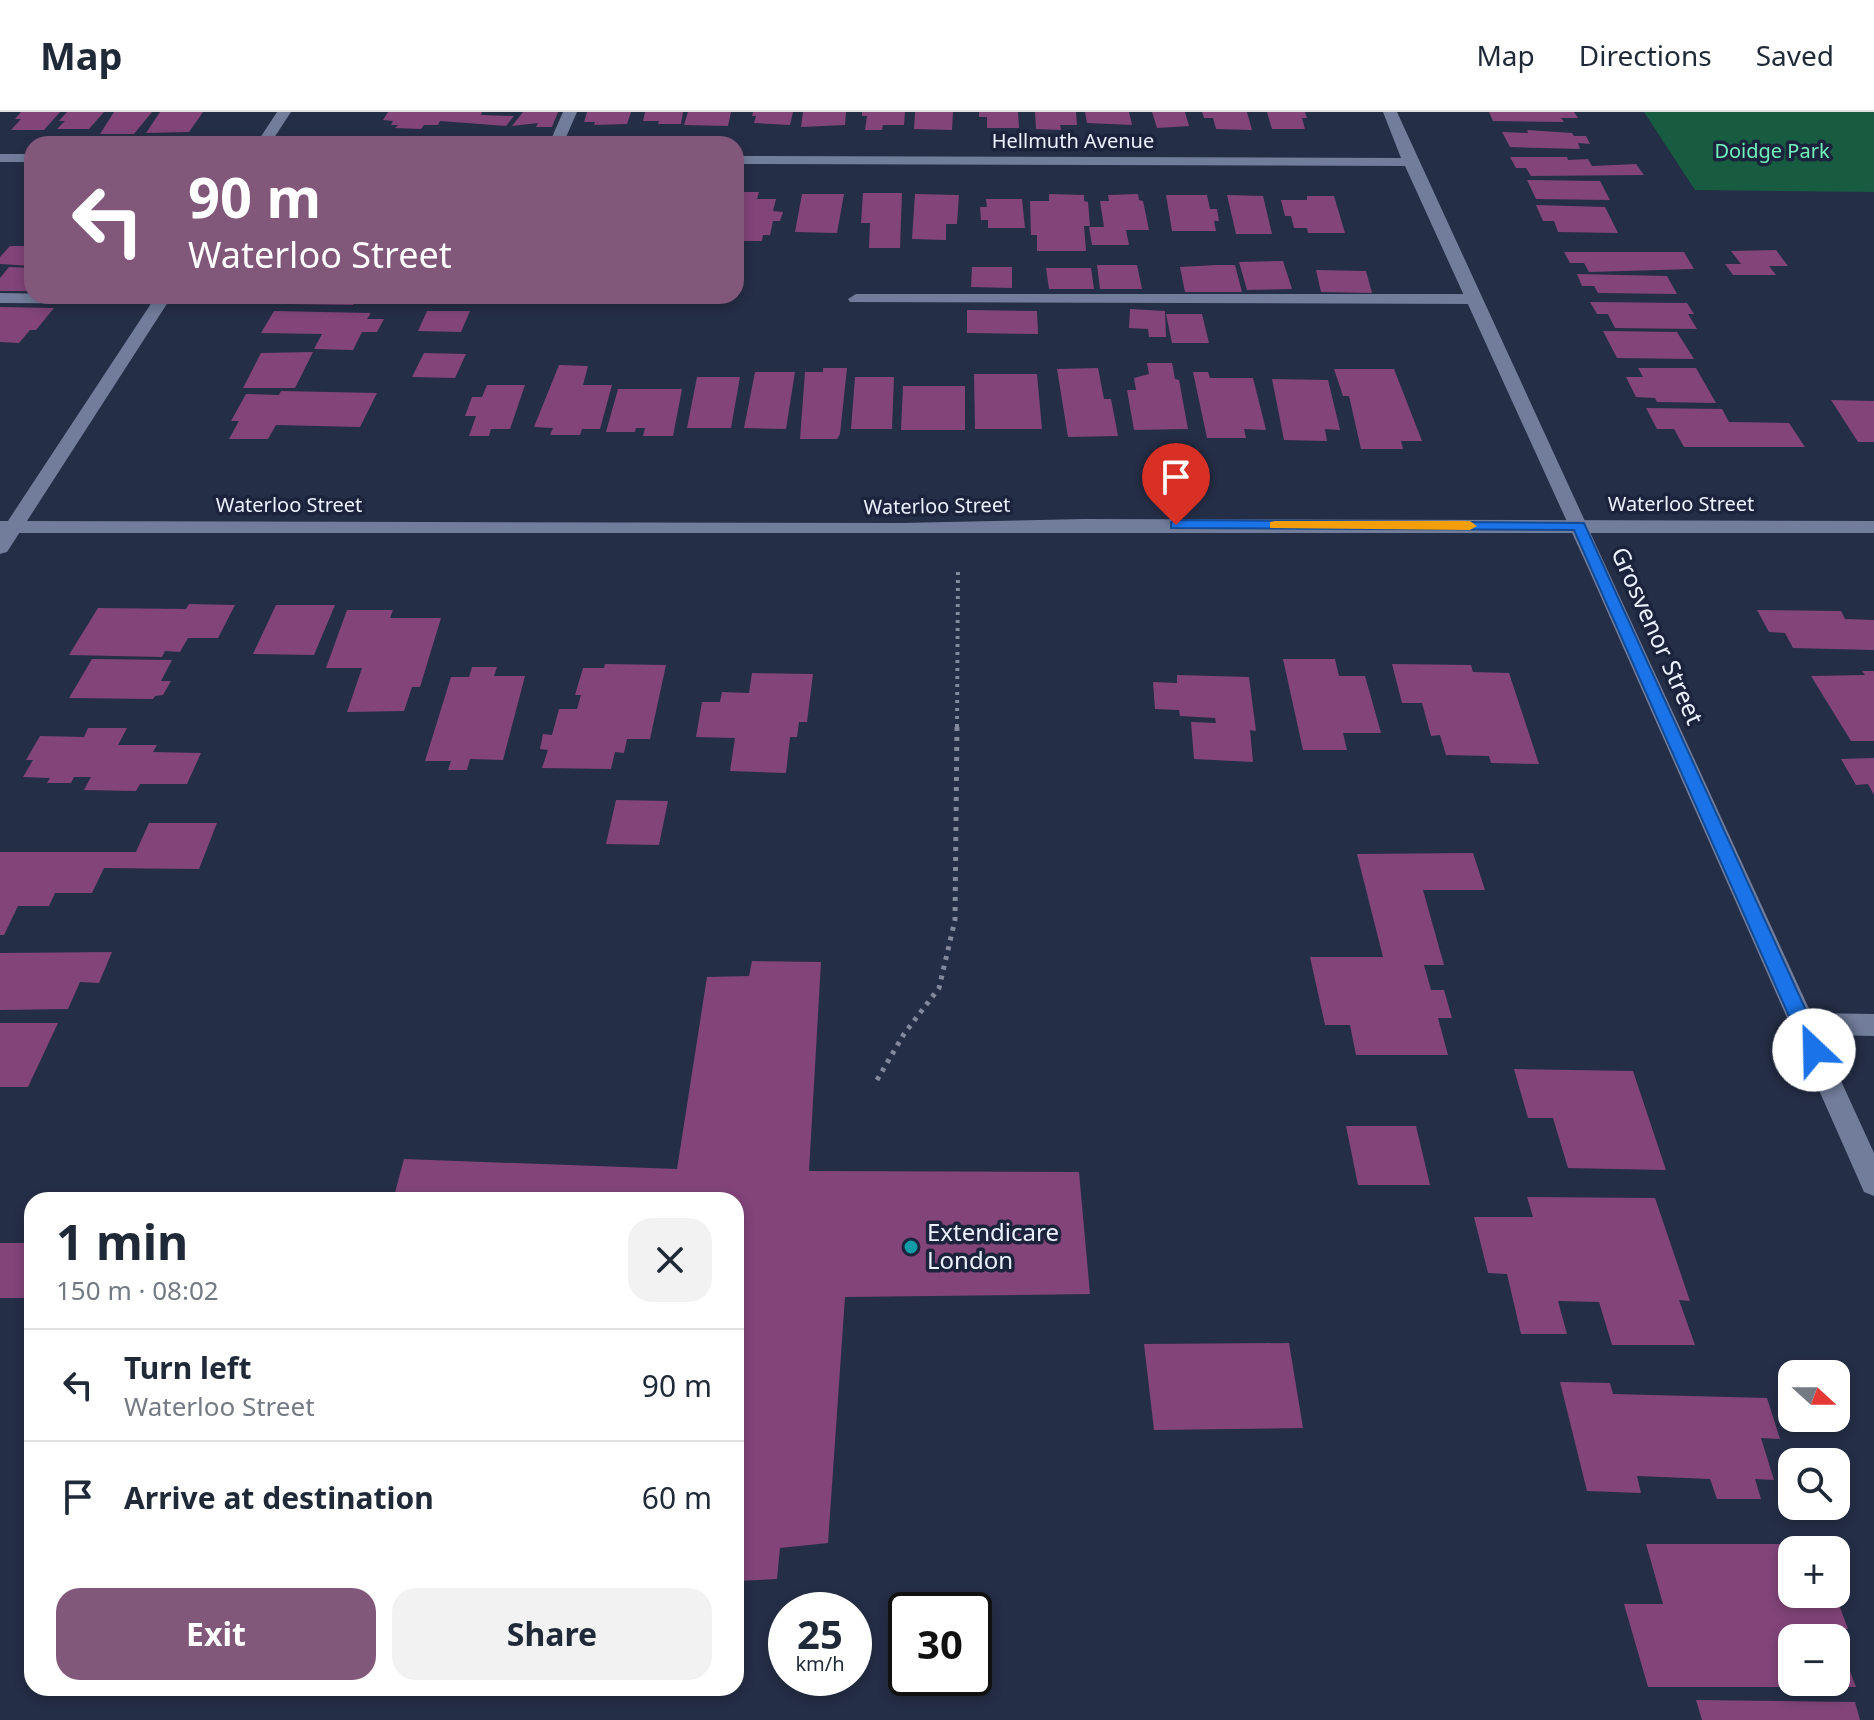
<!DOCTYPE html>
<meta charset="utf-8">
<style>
body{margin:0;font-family:"Noto Sans",sans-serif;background:#f2f2f3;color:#1f2937;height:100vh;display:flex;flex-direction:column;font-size:30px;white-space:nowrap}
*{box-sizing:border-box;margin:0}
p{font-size:26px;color:#747a83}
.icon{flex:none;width:44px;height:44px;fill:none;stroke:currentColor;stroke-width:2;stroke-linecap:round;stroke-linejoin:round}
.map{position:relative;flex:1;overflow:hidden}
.drawer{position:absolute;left:24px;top:1080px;width:720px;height:504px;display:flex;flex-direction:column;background:#fff;border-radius:24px;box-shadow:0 4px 12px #0003}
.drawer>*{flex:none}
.guide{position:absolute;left:24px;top:24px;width:720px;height:168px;border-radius:24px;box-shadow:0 4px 12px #0003;background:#81577a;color:#fff;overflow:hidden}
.needle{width:52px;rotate:111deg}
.tools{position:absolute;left:1778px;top:1248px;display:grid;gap:16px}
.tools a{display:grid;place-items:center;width:72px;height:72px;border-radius:16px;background:#fff;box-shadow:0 4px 12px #0003;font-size:40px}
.speed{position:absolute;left:768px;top:1480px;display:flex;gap:16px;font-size:40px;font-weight:700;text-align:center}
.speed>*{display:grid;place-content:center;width:104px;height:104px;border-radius:50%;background:#fff;box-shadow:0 4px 12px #0003;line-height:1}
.speed small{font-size:20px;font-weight:400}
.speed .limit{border:4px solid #111;border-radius:12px;background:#fff;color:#111}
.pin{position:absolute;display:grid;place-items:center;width:68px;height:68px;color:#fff;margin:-82px -34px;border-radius:50% 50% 50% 0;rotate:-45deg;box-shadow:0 0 8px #0007}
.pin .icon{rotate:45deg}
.me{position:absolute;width:88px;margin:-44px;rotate:336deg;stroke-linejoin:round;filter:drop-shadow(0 0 6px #0008)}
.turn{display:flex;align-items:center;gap:28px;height:168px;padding:0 32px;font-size:36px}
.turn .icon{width:104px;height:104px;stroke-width:2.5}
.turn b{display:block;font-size:56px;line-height:68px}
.round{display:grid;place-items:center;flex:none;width:84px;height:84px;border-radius:24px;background:#f2f2f3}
.head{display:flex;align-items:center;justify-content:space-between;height:136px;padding:0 32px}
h1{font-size:48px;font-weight:700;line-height:60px}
.cta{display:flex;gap:16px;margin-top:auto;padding:16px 32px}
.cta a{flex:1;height:92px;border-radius:24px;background:#81577a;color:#fff;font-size:32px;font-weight:700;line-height:92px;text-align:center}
.cta a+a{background:#f2f2f3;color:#1f2937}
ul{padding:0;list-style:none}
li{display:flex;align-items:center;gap:24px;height:112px;padding:0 32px;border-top:2px solid #e0e1e3}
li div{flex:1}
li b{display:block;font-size:30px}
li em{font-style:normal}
header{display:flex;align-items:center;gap:48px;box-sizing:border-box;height:112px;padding:0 40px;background:#fff;border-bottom:2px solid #e0e1e3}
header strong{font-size:38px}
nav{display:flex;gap:44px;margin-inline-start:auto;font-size:28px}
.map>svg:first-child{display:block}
.green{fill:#175b41}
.building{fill:#824479;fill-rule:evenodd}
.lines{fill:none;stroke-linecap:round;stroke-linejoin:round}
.path-far1{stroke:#82899d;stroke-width:4;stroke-dasharray:3 5;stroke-linecap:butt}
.path{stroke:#82899d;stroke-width:5;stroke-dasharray:4 6;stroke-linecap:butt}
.lane{fill:#727d9b;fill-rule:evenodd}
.street{fill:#727d9b;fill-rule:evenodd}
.secondary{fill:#727d9b;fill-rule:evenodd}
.route{fill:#1a73e8;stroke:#114b97;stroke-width:2}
.slow{fill:#f59e0b}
.culture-dot{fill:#0f9aa8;stroke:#1b243c;stroke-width:3}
.labels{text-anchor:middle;stroke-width:7;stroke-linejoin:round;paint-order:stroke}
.far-street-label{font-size:20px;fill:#ecf1fe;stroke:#1b243c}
.far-park-label{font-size:20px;fill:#71f2bb;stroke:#1b243c}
.street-label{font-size:24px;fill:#ecf1fe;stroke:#1b243c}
.poi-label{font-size:24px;fill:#ecf1fe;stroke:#1b243c;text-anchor:start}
</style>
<header>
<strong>Map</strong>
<nav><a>Map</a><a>Directions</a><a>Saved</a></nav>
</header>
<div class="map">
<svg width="1874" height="1608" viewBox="0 0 1874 1608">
<rect width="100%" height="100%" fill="#252e47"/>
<!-- green -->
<path class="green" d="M1644 0H1874V80L1695 78Z"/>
<!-- building -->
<path class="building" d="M21 0H60L44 18H11L21 7H15Z
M67 0H104L89 17H57L65 9H59Z
M114 0H152L134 22H100Z
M160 0H203L189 20 146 21Z
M388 0H482L481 3 514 4 506 14 440 9 438 13H424L421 17 395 16 398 13H391L393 9 383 8Z
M523 0H558L552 15H536L538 11 512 14Z
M587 0H631L627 12 594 13 595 10H584Z
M645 0H683L681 12H658L659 9H643Z
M688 0H731L728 14 684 13Z
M753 0H793L790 13 754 11 756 4H752Z
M803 0H846L845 13 801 15Z
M862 0H905L904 13H883L882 18H865L867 4H862Z
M915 0H953L952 18 914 17Z
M979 0H1018L1019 16H987V5H979Z
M1035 0H1076L1077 13H1060L1061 18 1036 17Z
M1085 0H1129L1132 13 1087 11Z
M1152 0H1185L1189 14 1157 16Z
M1202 0H1247L1252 18 1216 17 1213 6H1204Z
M1267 0H1305L1307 6H1302L1305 17H1272Z
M1489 0H1574L1578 6H1561L1564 10 1493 9Z
M1527 18 1572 21 1574 24H1586L1590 32 1578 31 1580 37 1510 35 1502 20 1528 21Z
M1510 45H1567L1568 48 1588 47 1592 54 1636 52 1644 63 1531 64 1526 56H1516Z
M1527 68 1600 69 1610 88 1536 87Z
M740 80H759L757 87H776L773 99 783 100 780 109H773L770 123H763L762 129H736V87H739Z
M863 81H902L900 136H869L870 111H861Z
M802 82H844L837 121 795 120Z
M915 82 959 83 957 112H946V128L912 127Z
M1049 82 1084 83V89L1088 90 1090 114H1084L1086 139H1037V123H1031L1030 89H1049Z
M1138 82 1139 88 1143 89 1149 118H1126L1129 133H1092L1089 115H1104L1100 89H1109L1108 83Z
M1166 83H1207L1210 97H1217L1219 109H1214L1216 119H1172Z
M1227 83 1263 84 1272 122H1236Z
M1307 84H1334L1345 121H1308L1307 116H1294L1291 104H1285L1281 88H1307Z
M986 87H1022L1025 116H988V108H981L980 95H987Z
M1536 93 1605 95 1618 121 1558 120 1554 109H1543Z
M10 134H32V154L0 152V145Z
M1776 138 1788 154H1769L1776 163H1733L1725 152H1741L1731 139Z
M1564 140H1684L1694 157 1589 160 1584 151H1570Z
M1283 149 1292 177 1247 178 1239 150Z
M1097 153H1137L1142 177H1100Z
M1216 153H1235L1242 180H1185L1180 155Z
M9 155 32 156V179H0V166Z
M972 155H1012V176L971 175Z
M1046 156H1091L1094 177H1049Z
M1316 158 1366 159 1372 181 1321 180Z
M1577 162 1667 164 1677 182 1598 181 1594 174H1582Z
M295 184H358L353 193 290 192Z
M425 184H466L463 192H421Z
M1590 190 1687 191 1694 202H1688L1697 217 1615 216 1608 202H1597Z
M0 195 54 196 36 218H30L19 231 0 230Z
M1130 197 1165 199 1166 225H1149L1148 217 1129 216Z
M967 198 1037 199 1038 222 967 221Z
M274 199 371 201 367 207H384L377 220H362L353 238 314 237 322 222 261 221Z
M427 199H470L461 220 418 219Z
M1166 202H1202L1209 231H1172Z
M1603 219 1677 220 1694 247 1617 246Z
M313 240 295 276H243L261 241Z
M424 241 466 242 455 266 412 265Z
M1147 251H1172L1175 267 1179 268 1188 317 1134 318 1127 278H1136L1134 266 1149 262Z
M559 253 588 254 583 273H612L600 317H582L580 323H550L553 316 534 315Z
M823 256H847L840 322 837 327H800L805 260H823Z
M1098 256 1104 287H1111L1118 324 1068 325 1057 257Z
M1638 256H1696L1716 291 1657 290 1655 286 1636 285 1626 265H1643Z
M1334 257H1394L1422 329H1401L1403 337H1361L1349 284H1343Z
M755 260H795L786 317 744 316Z
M1193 260H1208L1210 266H1253L1266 318 1244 317 1246 326H1207Z
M974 262H1037L1042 317H975Z
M697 265H740L731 316H687Z
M855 265H894L892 317H851Z
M1272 267 1328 268 1340 318 1325 317 1327 329 1284 328Z
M487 273H525L510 317H491L489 324H469L476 304H465L472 285H482Z
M903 274H965V318H901Z
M618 277H682L673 324H643L645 316H636L635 320H606Z
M281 279 377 281 360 315 276 313 268 327H229L239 309H231L246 282 279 283Z
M1831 288 1874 289V330H1858Z
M1646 296 1722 297 1729 310 1789 311 1805 335H1684L1674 317H1657Z
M189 492 235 493 218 526H188L180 540 165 539 162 545 69 543 98 496 186 497Z
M276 493H335L314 543 253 542Z
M347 498H393L390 506H441L420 575H412L404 599 347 600 362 556H326Z
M1757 498 1841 499 1845 507 1874 508V538L1793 536 1785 521 1769 520Z
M92 547 172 548 161 569H171L163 583 155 584 153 587 69 586Z
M1283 547H1335L1339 564H1365L1381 621H1343L1347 638H1303Z
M605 552 666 553 650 627H627L624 641 615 640 611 657 542 656 548 638 540 637 543 622 552 623 559 597H577L581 583H575L583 556H604Z
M1392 552 1471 553 1473 560 1509 561 1539 652 1491 651 1489 644 1446 643 1440 623 1431 624 1422 591H1402Z
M472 555H497L494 564H525L503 648 470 647 467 658H448L451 649H425L451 565H469Z
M1862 559H1874V629H1851L1811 564 1865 563Z
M752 561 813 562 807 610H799L797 625H790L786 661 730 659 735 626 696 625 702 590H720L722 580 749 581Z
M1177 563 1249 565 1256 619 1250 618 1253 650 1194 647 1191 610 1216 611 1215 606 1180 604 1179 598 1155 597 1153 570 1177 571Z
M88 616H127L118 633H157L153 640 201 641 187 672H140L136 679 84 678 91 665H74L71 671H47L50 666 23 665 33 648H26L40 624 84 625Z
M1874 646V683L1868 672 1856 673 1841 647Z
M616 688 668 689 659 733 606 732Z
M149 711H217L199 757 104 756 92 781H55L49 794H18L4 823H0V740H136Z
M1473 741 1485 778H1423L1444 853H1424L1431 878H1444L1452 906H1438L1448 943H1356L1350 913H1325L1310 845H1383L1357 742Z
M112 840 99 871 80 870 68 897 0 898V841Z
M752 849 821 850 809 1059 1079 1060 1090 1182 845 1185 828 1431 780 1436 777 1467 736 1469V1088H393L404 1047 677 1057 707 865 749 864Z
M0 911H58L28 975H0Z
M1514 957 1633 959 1666 1058 1568 1056 1553 1006H1528Z
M1346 1014H1416L1430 1073H1358Z
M1527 1085 1655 1086 1690 1189 1679 1188 1695 1233H1612L1599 1190 1558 1189 1567 1222H1521L1507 1162 1488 1161 1474 1105H1533Z
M0 1131H32V1186H0Z
M1289 1231 1303 1316 1154 1318 1144 1232Z
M1560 1270 1610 1271 1613 1282 1767 1286 1780 1327 1761 1326 1774 1368 1755 1367 1761 1387H1717L1710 1367 1637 1364 1641 1381 1587 1379Z
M1646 1432H1803L1805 1438H1792V1482H1835L1848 1517H1834L1856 1575H1648L1624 1492H1663ZM1792 1526H1836V1570H1792Z
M1696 1588 1855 1590 1860 1608H1702Z"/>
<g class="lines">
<!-- path-far1 -->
<path class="path-far1" d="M957 615 958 456"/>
<!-- path -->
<path class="path" d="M877 968 904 922 939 876 955 808 957 613"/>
<!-- lane -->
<path class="lane" d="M563 0H577L563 32H549Z
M0 181 168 184 170 187 162 192 0 191Z
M856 182H1474L1482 187 1474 192 850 190 848 187Z"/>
<!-- street -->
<path class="street" d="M277 0H291L270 32H256Z
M1383 0H1397L1811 901 1874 902V924L1820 923 1874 1041V1084L1864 1080 1589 458 1405 54 736 52V44L1401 46Z
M0 42H32V50H0Z
M156 184H172L7 440 0 442V421Z"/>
<!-- secondary -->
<path class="secondary" d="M1084 407 1874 409V421H0V409L900 411Z"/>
</g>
<!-- route -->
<path class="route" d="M1176 408 1584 411 1824 938 1821 944 1814 947 1807 944 1804 938 1574 418 1171 416V410Z"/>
<!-- slow -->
<path class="slow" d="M1275 409H1470L1477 414 1470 418 1270 416V410Z"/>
<!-- markers -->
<circle class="culture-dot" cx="911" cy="1135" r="8"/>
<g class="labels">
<!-- far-street labels -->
<g class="far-street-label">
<text x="1073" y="36">Hellmuth Avenue</text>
<text x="1681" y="399">Waterloo Street</text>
<text x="289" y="400">Waterloo Street</text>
<text transform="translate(937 394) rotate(-1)" y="7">Waterloo Street</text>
</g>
<!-- far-park labels -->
<g class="far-park-label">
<text x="1772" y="46">Doidge Park</text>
</g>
<!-- street labels -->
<g class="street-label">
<text transform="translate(1657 524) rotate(66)" y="8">Grosvenor Street</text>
</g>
<!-- poi labels -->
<g class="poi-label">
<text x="927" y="1129">Extendicare<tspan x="927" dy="28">London</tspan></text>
</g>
</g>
</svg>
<div class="tools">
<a><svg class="needle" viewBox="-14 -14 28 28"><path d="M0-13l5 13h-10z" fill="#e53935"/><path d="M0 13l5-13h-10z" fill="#747a83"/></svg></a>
<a><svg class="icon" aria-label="search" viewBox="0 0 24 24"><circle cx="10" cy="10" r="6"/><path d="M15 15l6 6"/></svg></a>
<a>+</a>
<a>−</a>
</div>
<div class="speed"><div>25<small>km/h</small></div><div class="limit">30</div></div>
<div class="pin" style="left:1176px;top:413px;background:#d93025"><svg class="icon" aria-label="arrive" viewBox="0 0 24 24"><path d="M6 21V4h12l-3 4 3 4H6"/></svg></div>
<svg class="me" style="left:1814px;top:938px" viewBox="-20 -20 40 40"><circle r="19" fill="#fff"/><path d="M0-13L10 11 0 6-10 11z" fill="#1a73e8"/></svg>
<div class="guide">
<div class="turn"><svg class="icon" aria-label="left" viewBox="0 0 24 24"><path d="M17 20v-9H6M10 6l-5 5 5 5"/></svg><div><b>90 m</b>Waterloo Street</div></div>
</div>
<section class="drawer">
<div class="head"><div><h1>1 min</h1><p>150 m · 08:02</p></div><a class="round"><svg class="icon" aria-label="close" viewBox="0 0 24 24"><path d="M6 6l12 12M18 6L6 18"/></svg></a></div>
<ul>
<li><svg class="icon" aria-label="left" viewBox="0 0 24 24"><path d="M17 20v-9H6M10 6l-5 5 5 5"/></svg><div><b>Turn left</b><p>Waterloo Street</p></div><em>90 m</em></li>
<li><svg class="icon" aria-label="arrive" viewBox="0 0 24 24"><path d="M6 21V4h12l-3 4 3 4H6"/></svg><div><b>Arrive at destination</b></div><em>60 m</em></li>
</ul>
<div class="cta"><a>Exit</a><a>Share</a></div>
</section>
</div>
